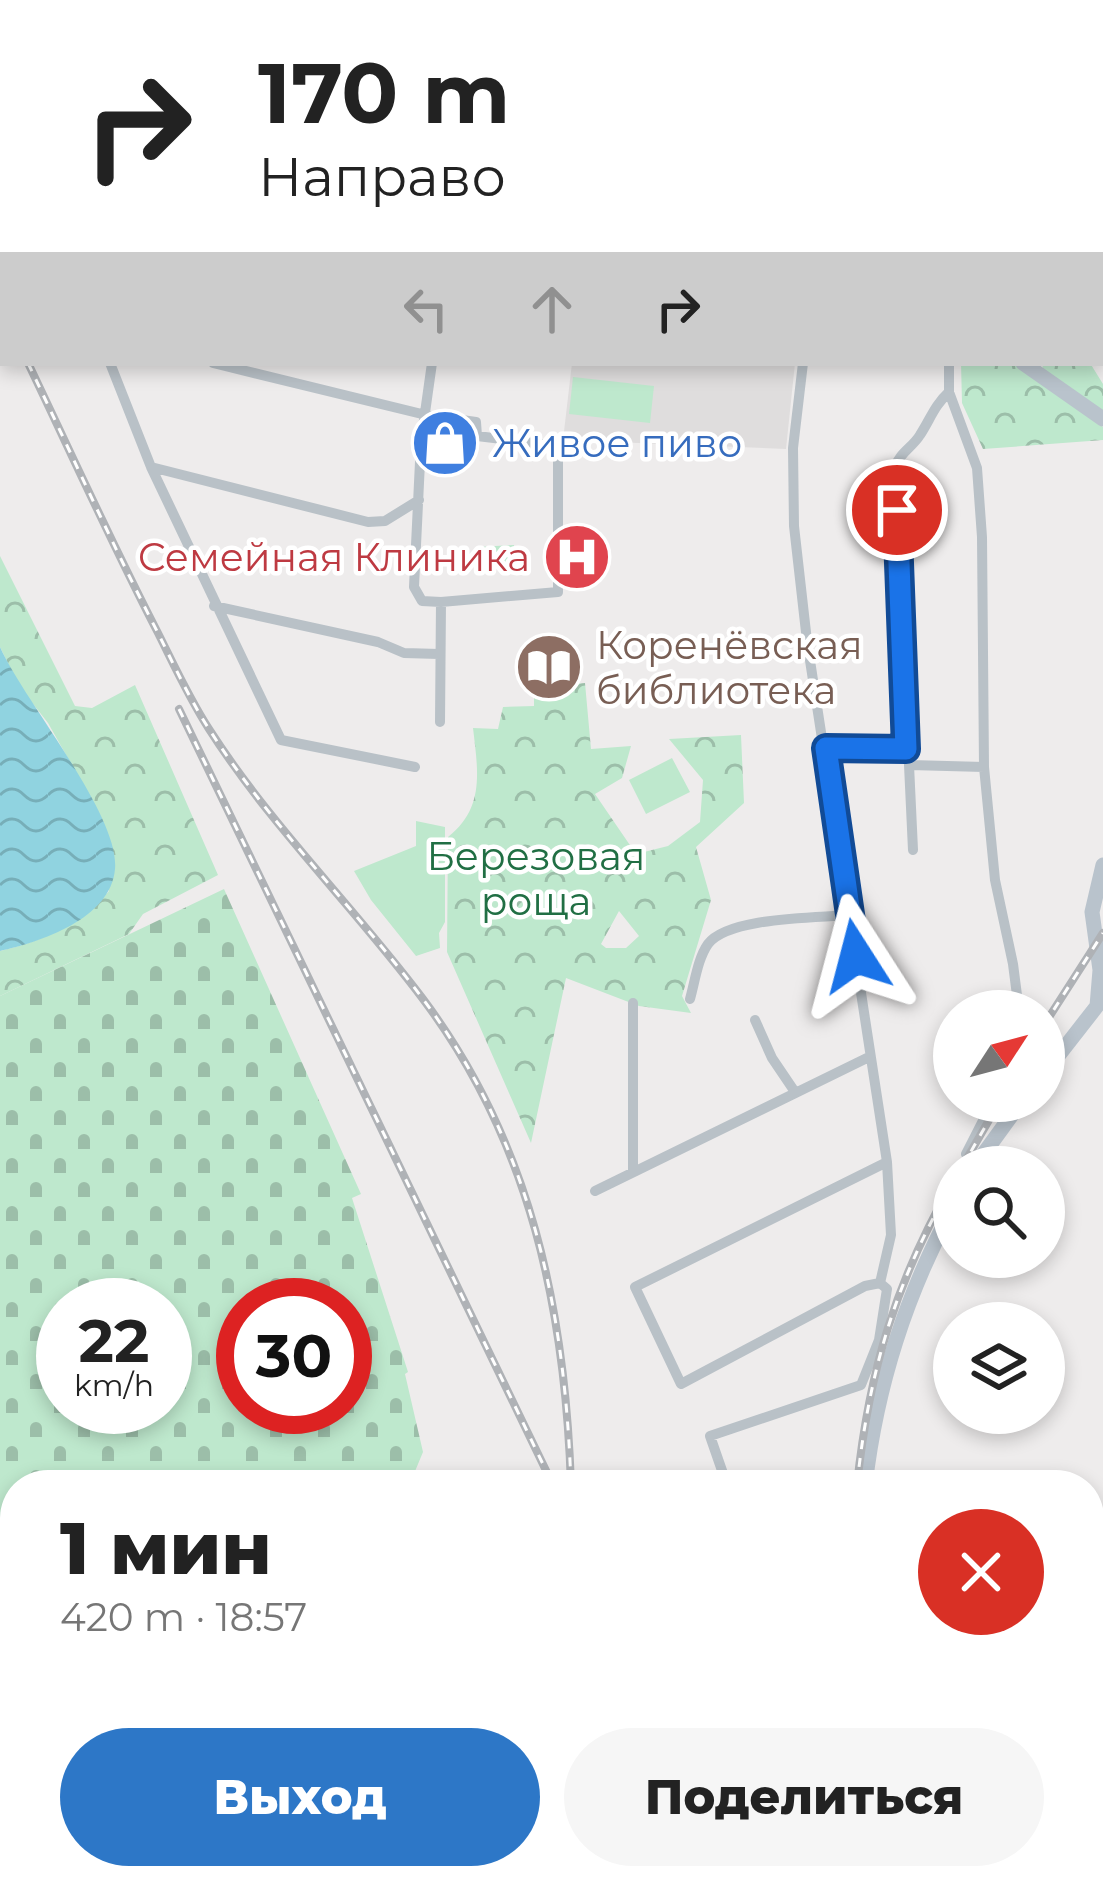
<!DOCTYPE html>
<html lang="ru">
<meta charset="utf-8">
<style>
body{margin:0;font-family:Montserrat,sans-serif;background:#f6f6f6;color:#222;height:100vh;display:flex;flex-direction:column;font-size:45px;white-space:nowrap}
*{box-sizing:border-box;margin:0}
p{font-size:39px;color:#767676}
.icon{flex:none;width:66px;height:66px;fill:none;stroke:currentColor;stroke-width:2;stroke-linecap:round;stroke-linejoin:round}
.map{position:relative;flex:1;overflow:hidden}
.panel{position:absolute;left:0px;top:1470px;width:1104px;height:420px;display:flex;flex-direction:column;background:#fff;border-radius:48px 48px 0 0;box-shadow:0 6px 18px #0003}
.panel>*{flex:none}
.top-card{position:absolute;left:0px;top:0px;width:1104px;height:366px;box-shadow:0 6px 18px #0003;background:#fff;color:#222;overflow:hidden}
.needle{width:78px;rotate:54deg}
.fabs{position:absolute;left:933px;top:990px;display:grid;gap:24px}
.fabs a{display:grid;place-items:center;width:132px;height:132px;border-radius:50%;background:#fff;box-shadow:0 6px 18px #0003;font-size:60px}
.speed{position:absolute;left:36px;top:1278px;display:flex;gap:24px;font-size:60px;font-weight:700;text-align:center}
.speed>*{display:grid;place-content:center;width:156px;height:156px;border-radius:50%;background:#fff;box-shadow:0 6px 18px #0003;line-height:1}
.speed small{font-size:30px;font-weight:400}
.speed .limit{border:18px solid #d22;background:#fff;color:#111}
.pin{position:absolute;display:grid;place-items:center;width:102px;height:102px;color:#fff;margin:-51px;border:6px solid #fff;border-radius:50%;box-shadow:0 3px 12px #0007}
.me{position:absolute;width:132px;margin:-66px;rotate:351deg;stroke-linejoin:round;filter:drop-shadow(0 0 9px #0008)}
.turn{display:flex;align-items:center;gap:42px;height:252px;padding:0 60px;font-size:54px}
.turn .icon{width:156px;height:156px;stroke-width:2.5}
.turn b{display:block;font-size:84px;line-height:102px}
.lanes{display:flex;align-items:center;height:114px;padding:0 60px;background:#0003;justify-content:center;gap:60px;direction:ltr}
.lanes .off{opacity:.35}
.round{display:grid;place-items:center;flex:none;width:126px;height:126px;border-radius:63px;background:#f6f6f6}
.headline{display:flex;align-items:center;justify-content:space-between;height:204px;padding:0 60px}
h1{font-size:72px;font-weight:800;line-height:90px}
.action{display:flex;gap:24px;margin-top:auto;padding:24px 60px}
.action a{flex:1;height:138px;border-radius:72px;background:#2d77c7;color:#fff;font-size:48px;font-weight:800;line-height:138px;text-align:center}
.action a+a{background:#f6f6f6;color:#222}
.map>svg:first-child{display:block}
.commercial{fill:#f9f2e6}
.education{fill:#dfdddd}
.green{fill:#bee8cd}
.forest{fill:url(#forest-crowns);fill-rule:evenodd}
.cemetery{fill:url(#cemetery-stones);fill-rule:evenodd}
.water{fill:url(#water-waves)}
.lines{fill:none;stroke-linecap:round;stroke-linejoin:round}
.minor{stroke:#b9c1c7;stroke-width:10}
.secondary{stroke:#b9c3cc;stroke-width:15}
.rail-casing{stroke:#afb2b6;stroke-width:8}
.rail{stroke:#fff;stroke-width:3;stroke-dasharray:9;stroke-linecap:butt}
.route-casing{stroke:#114b97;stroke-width:30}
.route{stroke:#1a73e8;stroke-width:21}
.labels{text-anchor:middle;stroke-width:9;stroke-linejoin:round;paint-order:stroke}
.shop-label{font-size:39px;fill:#366cbe;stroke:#fff;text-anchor:start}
.health-label{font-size:39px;fill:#be3a42;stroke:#fff;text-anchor:end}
.education-label{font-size:39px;fill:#785e54;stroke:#fff;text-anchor:start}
.park-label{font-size:39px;fill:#216f44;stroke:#fff}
</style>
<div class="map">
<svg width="1103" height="1890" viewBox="0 0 1103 1890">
<defs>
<pattern id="forest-crowns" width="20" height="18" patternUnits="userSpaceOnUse" patternTransform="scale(3)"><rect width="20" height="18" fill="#bee8cd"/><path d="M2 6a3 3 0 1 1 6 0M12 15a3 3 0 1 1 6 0" fill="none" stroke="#9cbea9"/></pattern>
<pattern id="cemetery-stones" width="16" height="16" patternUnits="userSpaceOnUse" patternTransform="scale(3)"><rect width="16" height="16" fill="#bee8cd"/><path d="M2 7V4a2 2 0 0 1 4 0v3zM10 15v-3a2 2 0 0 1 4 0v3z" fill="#9cbea9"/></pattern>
<pattern id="water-waves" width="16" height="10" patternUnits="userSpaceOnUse" patternTransform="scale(3)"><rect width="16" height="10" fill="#90d3e0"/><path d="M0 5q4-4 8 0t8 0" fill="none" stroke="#77aeb8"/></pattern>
</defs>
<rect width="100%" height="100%" fill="#eeecec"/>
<!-- commercial -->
<path class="commercial" d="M11 1581 15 1594V1632L0 1637V1585Z
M176 1875H244L248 1890H120Z"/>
<!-- education -->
<path class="education" d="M572 363H795L786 449 563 440Z"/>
<!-- green -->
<path class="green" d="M573 377 654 386 650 423 569 414Z
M514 545V564L477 566 476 547Z
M672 758 690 792 646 814 629 780Z
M416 821 445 827V922L439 933 440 948 416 956 371 900 354 871 416 846Z"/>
<!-- forest -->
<path class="forest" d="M961 363 1015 364 1103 427V440L983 449 962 403Z
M1042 363H1090L1103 384V411L1043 369Z
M0 556 75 706 92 708 135 685 218 875 143 914 129 934 0 996V951C42 941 80 925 109 891L99 813 48 723 19 686 0 647Z
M585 683 591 749 631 746 622 778 595 794 636 854 668 846 700 822 703 780 669 739 741 735 744 803 696 847 711 900 682 996 691 1013 639 1006 566 978 531 1143 447 952 448 837C485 808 478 771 473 728L498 729 503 707 534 706V688ZM619 911 639 936 626 948H606L601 944Z"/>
<!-- cemetery -->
<path class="cemetery" d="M224 889 361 1194 352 1198 408 1372 405 1374 423 1452 411 1481 402 1485H15V1576L0 1580V996ZM63 1305H165V1407H63ZM243 1305H345V1407H243Z"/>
<!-- water -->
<path class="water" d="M0 647C24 701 120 815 115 869 111 919 40 942 0 951Z"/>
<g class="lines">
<!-- minor -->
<path class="minor" d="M959 0V3
M423 3V0
M642 3 643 0
M0 62 3 65
M1101 333H1103
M110 363 151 467 281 740 415 767
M213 363 426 415 476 422 477 436 558 446V592L441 602 422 601 414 587 421 441 432 363
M949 363V392L977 468 982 537 984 767 995 880 1013 964 1019 1011
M151 467 368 522 385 521 419 500
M214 606 378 642 404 653 439 654
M440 722 441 602
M826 748 906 749
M910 765 984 767
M913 850 895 467C900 452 912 448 920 435 931 418 934 406 949 392
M690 999C695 981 698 958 708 944 728 917 816 918 848 915
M633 1003V1171
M755 1020 772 1058 795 1092
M978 1159 966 1154 993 1101
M595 1191 869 1057
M880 1283 865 1286 681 1384 635 1287 887 1162
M727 1485 710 1436 861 1385 879 1340 887 1289 880 1283 891 1235 887 1162 807 641 794 526 793 448 803 363
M0 1639 15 1634"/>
<!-- secondary -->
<path class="secondary" d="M0 160 3 159
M1023 363 1103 419
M1044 1074 1097 1006 1100 970 1092 912 1103 865
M974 1167 1022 1101
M865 1485C877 1384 906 1295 954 1205
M855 1875 859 1890"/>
<!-- rail casing -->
<g class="rail-casing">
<path id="rail" d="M0 305 3 311
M0 339 3 345
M28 363C71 453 112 544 158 633 174 665 189 698 209 729 271 826 354 907 423 999 531 1143 565 1309 571 1485
M179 709 553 1485
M1044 1025 1103 933
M962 1167 1000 1101
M857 1485C869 1370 896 1280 954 1180
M628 1875 635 1890
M741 1875 748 1890
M792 1875 795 1890
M819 1875 820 1890"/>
</g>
<!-- rail -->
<use href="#rail" class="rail"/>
</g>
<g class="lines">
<!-- route casing -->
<g class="route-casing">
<path id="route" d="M856 956 826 748 906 749 897 510"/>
</g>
<!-- route -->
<use href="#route" class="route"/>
</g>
<!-- icons -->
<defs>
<g id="shop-disc" transform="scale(3.45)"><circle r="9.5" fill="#3f7fe0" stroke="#fff"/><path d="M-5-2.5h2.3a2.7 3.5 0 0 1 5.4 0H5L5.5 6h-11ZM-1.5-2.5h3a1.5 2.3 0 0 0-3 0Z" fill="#fff"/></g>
<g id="hospital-disc" transform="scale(3.45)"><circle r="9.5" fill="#e0444e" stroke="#fff"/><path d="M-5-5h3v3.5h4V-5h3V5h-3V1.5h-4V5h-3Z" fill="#fff"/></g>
<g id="library-disc" transform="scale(3.45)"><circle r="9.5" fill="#8d6e63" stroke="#fff"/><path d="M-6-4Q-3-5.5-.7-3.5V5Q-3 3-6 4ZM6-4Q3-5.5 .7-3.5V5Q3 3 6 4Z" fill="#fff"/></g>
</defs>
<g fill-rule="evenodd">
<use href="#shop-disc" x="445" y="443"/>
<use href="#hospital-disc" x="577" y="557"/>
<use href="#library-disc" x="549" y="667"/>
</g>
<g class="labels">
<!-- shop labels -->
<g class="shop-label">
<text x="492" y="457">Живое пиво</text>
</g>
<!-- health labels -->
<g class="health-label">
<text x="530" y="571">Семейная Клиника</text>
</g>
<!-- education labels -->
<g class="education-label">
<text x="596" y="659">Коренёвская<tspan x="596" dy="45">библиотека</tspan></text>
</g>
<!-- park labels -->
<g class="park-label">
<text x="536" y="870">Березовая<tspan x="536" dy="45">роща</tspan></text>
</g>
</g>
</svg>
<div class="fabs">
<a><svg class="needle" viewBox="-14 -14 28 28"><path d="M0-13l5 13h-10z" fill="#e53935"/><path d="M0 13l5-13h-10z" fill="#767676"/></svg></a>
<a><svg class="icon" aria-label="search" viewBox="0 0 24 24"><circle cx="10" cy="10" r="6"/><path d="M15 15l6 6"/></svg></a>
<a><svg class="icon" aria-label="layers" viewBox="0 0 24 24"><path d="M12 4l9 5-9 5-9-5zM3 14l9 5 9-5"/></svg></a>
</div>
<div class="speed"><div>22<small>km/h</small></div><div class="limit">30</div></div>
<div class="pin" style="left:897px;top:510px;background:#d93025"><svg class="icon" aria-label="arrive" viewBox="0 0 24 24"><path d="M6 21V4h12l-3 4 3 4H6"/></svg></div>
<svg class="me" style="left:856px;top:956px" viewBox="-20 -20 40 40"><path d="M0-17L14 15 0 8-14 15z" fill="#1a73e8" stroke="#fff" stroke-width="4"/></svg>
<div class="top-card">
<div class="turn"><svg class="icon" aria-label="right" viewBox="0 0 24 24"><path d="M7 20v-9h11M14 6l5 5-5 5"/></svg><div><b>170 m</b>Направо</div></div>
<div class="lanes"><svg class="icon off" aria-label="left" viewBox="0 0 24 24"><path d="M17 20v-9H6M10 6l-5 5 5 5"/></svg><svg class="icon off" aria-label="ahead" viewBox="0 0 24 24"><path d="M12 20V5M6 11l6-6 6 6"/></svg><svg class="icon" aria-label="right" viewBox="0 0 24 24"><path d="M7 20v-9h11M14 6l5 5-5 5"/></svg></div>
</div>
<section class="panel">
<div class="headline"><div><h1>1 мин</h1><p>420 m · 18:57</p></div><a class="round" style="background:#d93025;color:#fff"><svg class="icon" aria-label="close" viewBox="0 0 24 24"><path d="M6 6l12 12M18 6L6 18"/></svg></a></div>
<div class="action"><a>Выход</a><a>Поделиться</a></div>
</section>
</div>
